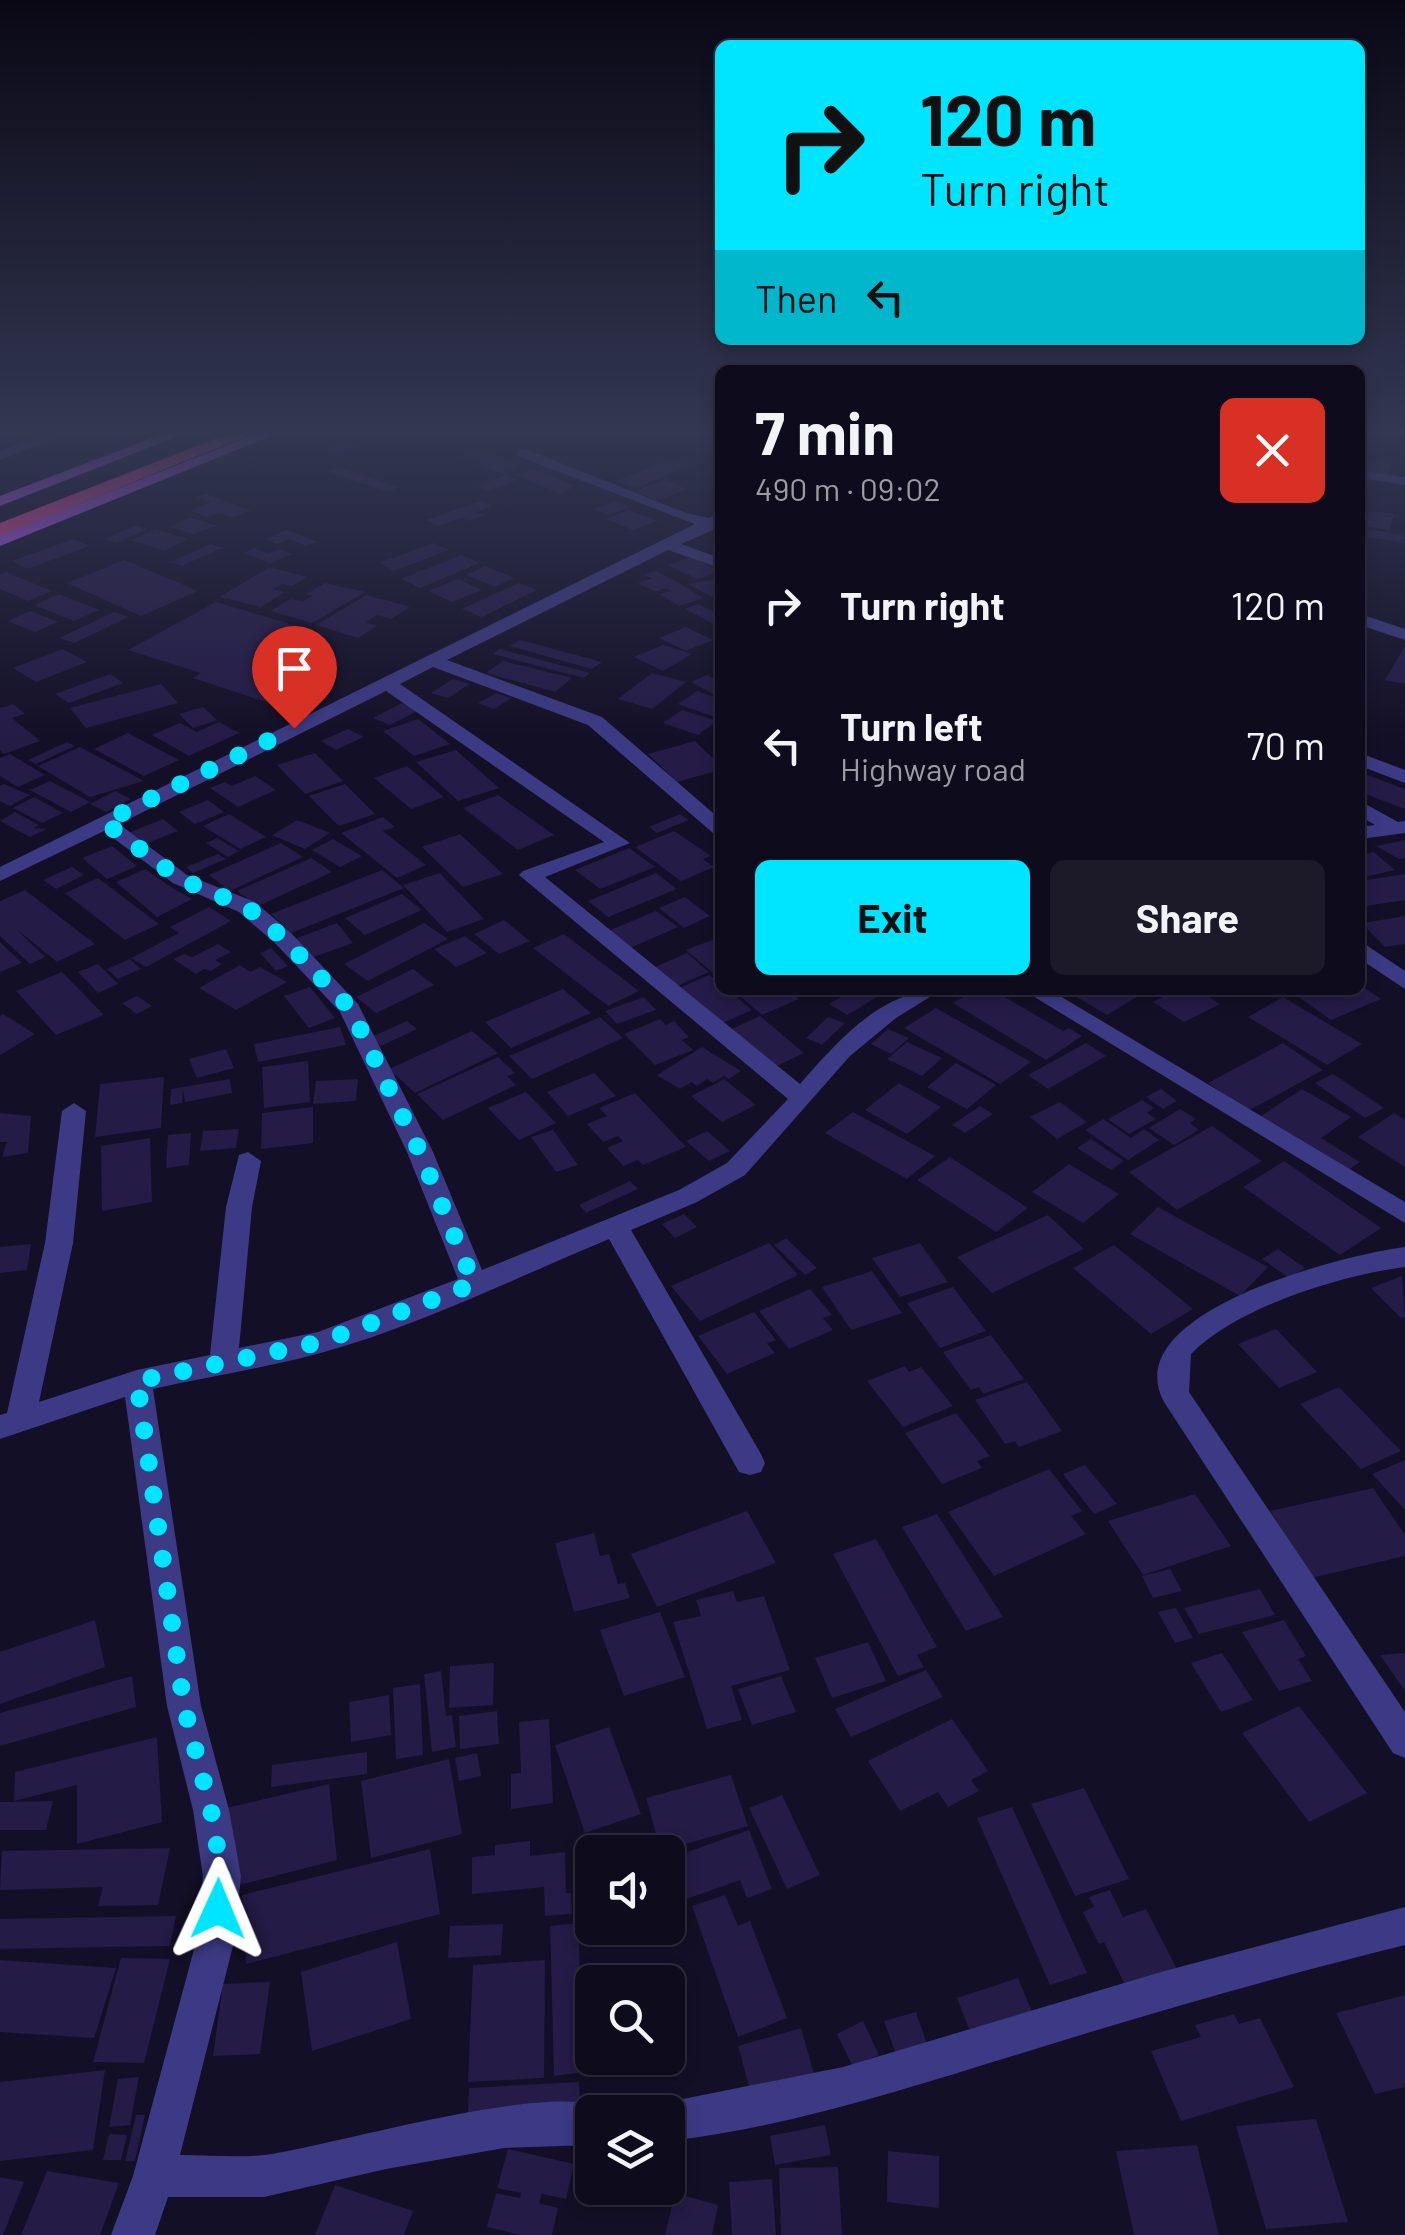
<!DOCTYPE html>
<meta charset="utf-8">
<style>
body{margin:0;font-family:Barlow,sans-serif;background:#1c1929;color:#f1f3f6;height:100vh;display:flex;flex-direction:column;font-size:38px;white-space:nowrap}
*{box-sizing:border-box;margin:0}
p{font-size:32px;color:#9b9ba3}
.icon{flex:none;width:55px;height:55px;fill:none;stroke:currentColor;stroke-width:2;stroke-linecap:round;stroke-linejoin:round}
.map{position:relative;flex:1;overflow:hidden}
.side{position:absolute;left:715px;top:365px;width:650px;height:630px;display:flex;flex-direction:column;background:#0e0b1c;border-radius:15px;box-shadow:0 5px 15px #0003,0 0 0 2px #2e2b3b}
.side>*{flex:none}
.guide{position:absolute;left:715px;top:40px;width:650px;height:305px;border-radius:15px;box-shadow:0 5px 15px #0003,0 0 0 2px #2e2b3b;background:#00e5ff;color:#111;overflow:hidden}
.controls{position:absolute;left:575px;top:1835px;display:grid;gap:20px}
.controls a{display:grid;place-items:center;width:110px;height:110px;border-radius:15px;background:#0e0b1c;box-shadow:0 5px 15px #0003,0 0 0 2px #2e2b3b;font-size:50px}
.pin{position:absolute;display:grid;place-items:center;width:85px;height:85px;color:#fff;margin:-102px -42px;border-radius:50% 50% 50% 0;rotate:-45deg;box-shadow:0 0 10px #0007}
.pin .icon{rotate:45deg}
.me{position:absolute;width:110px;margin:-55px;rotate:1deg;stroke-linejoin:round;filter:drop-shadow(0 0 8px #0008)}
.turn{display:flex;align-items:center;gap:35px;height:210px;padding:0 40px;font-size:45px}
.turn .icon{width:130px;height:130px;stroke-width:2.5}
.turn b{display:block;font-size:70px;line-height:85px}
.then{display:flex;align-items:center;height:95px;padding:0 40px;background:#0003;gap:20px;font-size:38px}
.round{display:grid;place-items:center;flex:none;width:105px;height:105px;border-radius:15px;background:#1c1929}
.headline{display:flex;align-items:center;justify-content:space-between;height:170px;padding:0 40px}
h1{font-size:60px;font-weight:700;line-height:75px}
.button{display:flex;gap:20px;margin-top:auto;padding:20px 40px}
.button a{flex:1;height:115px;border-radius:15px;background:#00e5ff;color:#111;font-size:40px;font-weight:700;line-height:115px;text-align:center}
.button a+a{background:#1c1929;color:#f1f3f6}
ul{padding:0;list-style:none}
li{display:flex;align-items:center;gap:30px;height:140px;padding:0 40px}
li div{flex:1}
li b{display:block;font-size:38px}
li em{font-style:normal}
.map>svg:first-child{display:block}
.building{fill:#241b47}
.lines{fill:none;stroke-linecap:round;stroke-linejoin:round}
.street{fill:#3d3a85;fill-rule:evenodd}
.primary{fill:#c25bff;fill-rule:evenodd}
.highway{fill:#ff4fa3;fill-rule:evenodd}
.route{stroke:#00e5ff;stroke-width:18;stroke-dasharray:0 32.4}
</style>
<div class="map">
<svg width="1405" height="2235" viewBox="0 0 1405 2235">
<rect width="100%" height="100%" fill="#130f26"/>
<!-- building -->
<path class="building" d="M346 441 361 447 338 456 323 450Z
M478 450 521 466 503 474 459 457Z
M1366 458 1391 462 1387 476 1361 472Z
M671 459 690 465 636 488 617 481Z
M338 467 399 487 388 492 326 472Z
M532 469 576 486 560 493 515 475Z
M506 475 517 480 488 491 477 486Z
M666 480 688 489 657 501 635 491Z
M206 494 220 499 251 510 233 517 219 513 208 517 190 511 211 502 197 497Z
M481 501 492 506 476 512 484 515 469 521 462 517 439 526 427 520Z
M615 501 630 507 608 515 593 509Z
M629 510 657 521 633 530 606 519Z
M1369 511 1394 514 1390 530 1364 526Z
M190 517 217 526 193 534 169 527Z
M136 525 148 529 117 543 105 539Z
M155 529 188 539 164 551 131 540Z
M1362 529 1405 535V543L1360 536Z
M287 530 317 542 306 546 289 539 277 544 265 539Z
M73 539 89 546 28 569 12 561Z
M434 543 449 550 394 571 379 563Z
M211 544 223 548 182 566 170 562Z
M254 548 268 553 279 549 292 554 270 563 243 553Z
M461 555 480 563 420 588 401 579Z
M691 557 720 571 697 579 668 565Z
M124 560 198 591 141 616 67 583Z
M485 566 514 578 495 587 466 575Z
M269 567 307 577 292 586 282 584 273 589 285 592 261 607 220 597Z
M655 571 679 583 703 598 679 606 660 594 671 591 666 588 655 592 638 583 651 578 644 575Z
M6 572 52 591 28 601 0 589V575Z
M720 578V594L712 597 688 584Z
M458 579 482 590 452 602 428 591Z
M325 583 365 592 312 623 270 611 291 599 302 602 313 596 306 594Z
M518 583 537 590 482 617 462 609Z
M59 594 99 610 74 621 34 605Z
M367 595 410 607 391 619 378 615 366 622 377 626 358 638 316 625Z
M216 602 324 634 297 650 339 663 272 704 193 678 201 673 128 650Z
M698 604 720 615V627L685 609Z
M30 611 58 622 35 632 8 621Z
M114 612 129 617 74 643 59 638Z
M686 627 713 640 686 651 659 638Z
M520 640 602 662 592 669 510 646Z
M663 645 692 654 663 671 634 657Z
M1405 646V684L1385 680Z
M63 649 87 662 36 682 13 668Z
M500 649 590 673 584 678 493 654Z
M503 661 572 678 555 692 486 673Z
M652 673 686 682 652 709 618 699Z
M110 674 123 683 69 703 55 694Z
M707 675 720 682V691L713 694 691 682Z
M453 679 470 684 448 698 431 693Z
M161 684 178 703 86 728 70 708Z
M697 691 720 699V719L678 704Z
M496 693 511 698 494 709 478 703Z
M402 703 419 710 390 725 373 718Z
M13 704 25 714 12 718 40 741 4 754 0 750V708Z
M203 707 217 720 193 728 179 714Z
M682 710 717 721 698 735 663 723Z
M418 719 450 744 414 756 383 731Z
M219 722 239 733 189 756 152 735 180 723 197 732Z
M348 729 364 737 336 750 321 741Z
M128 733 179 760 144 776 94 749Z
M695 741 720 765V770L677 782 648 754Z
M67 742 75 746 36 764 28 760Z
M80 747 144 781 90 797 38 766Z
M456 750 499 788 458 801 416 762Z
M315 753 343 781 305 794 277 765Z
M10 754 45 775 18 787 0 776V758Z
M407 766 444 797 411 809 374 778Z
M1362 773 1405 789V809L1360 792Z
M255 776 276 790 238 807 210 788 225 782 232 786Z
M50 781 90 802 71 812 30 790Z
M4 784 30 795 10 806 0 801V786Z
M345 784 375 814 339 826 309 796Z
M115 791 131 799 106 812 90 804Z
M498 795 554 835 518 850 463 808Z
M34 797 63 813 42 823 13 808Z
M208 800 224 812 195 824 179 812Z
M15 812 39 825 34 828 47 829 30 837 0 821Z
M229 814 266 837 240 849 203 826Z
M680 814 689 820 657 833 649 827Z
M383 817 395 827 383 831 426 865 397 878 341 833Z
M163 819 178 831 142 845 128 833Z
M297 820 330 833 305 849 272 835Z
M674 831 711 856 703 859 714 867 681 881 635 847Z
M460 834 503 874 463 887 422 847Z
M217 838 239 851 228 857 206 843Z
M333 839 362 856 340 867 312 850Z
M1405 840V858L1399 859 1376 846Z
M281 843 303 857 230 891 209 875Z
M112 846 137 866 107 879 82 858Z
M629 848 655 867 600 889 575 870Z
M1374 852 1395 870 1360 878V855Z
M218 854 226 859 193 873 186 867Z
M311 858 332 872 258 906 237 891Z
M72 867 84 875 56 889 43 880Z
M145 869 171 887 192 899 157 917 116 882Z
M382 870 404 888 291 933 271 914Z
M440 873 484 919 447 932 403 885Z
M656 873 677 889 608 917 588 901Z
M1405 874V900L1360 907V881Z
M98 878 159 924 125 940 65 893Z
M25 890 95 944 57 962 15 928 45 957 30 964 0 936V901Z
M402 894 422 910 365 935 345 918Z
M685 897 710 916 684 928 659 908Z
M209 907 231 921 146 967 131 958 179 933 170 927Z
M656 911 678 927 630 948 608 931Z
M1405 916V944L1385 947 1362 923Z
M504 920 530 941 499 954 474 934Z
M337 923 353 943 308 959 292 940Z
M424 923 448 939 368 981 344 964Z
M564 934 639 991 608 1006 533 948Z
M465 936 487 953 456 967 434 949Z
M720 937V979L686 950Z
M0 942 22 963 0 972Z
M218 944 231 952 215 960 222 964 211 971 204 969 196 974 173 959 184 954 192 957Z
M271 948 288 966 276 971 260 953Z
M687 953 709 972 675 987 653 968Z
M130 959 141 969 118 979 107 969Z
M98 964 118 984 98 993 78 972Z
M240 965 250 972 260 967 287 982 236 1010 199 988Z
M413 969 434 985 376 1013 356 997Z
M62 972 104 1015 56 1035 16 991Z
M709 975 720 983V990H728L752 1010 716 1026 674 990Z
M1360 985 1381 999 1331 1020 1296 995 1309 990H1360Z
M310 987 335 1018 309 1028 284 996Z
M563 989 591 1013 511 1048 485 1022Z
M733 990H788L799 999 762 1015Z
M853 990H889L847 1015 829 1004Z
M975 990H993L1063 1031 1069 1028 1082 1036 1046 1060 953 1003Z
M1065 990H1148L1107 1015Z
M1176 990H1198L1220 1004 1184 1022 1153 1002Z
M137 996 152 1006 137 1014 122 1003Z
M644 997 656 1010 617 1024 605 1011Z
M1283 997 1362 1044 1327 1065 1248 1017Z
M936 1008 1031 1062 1000 1084 904 1028Z
M3 1014 35 1034 0 1055V1016Z
M760 1016 804 1053 769 1070 725 1032Z
M600 1017 623 1038 532 1079 509 1056Z
M828 1017 845 1023 822 1045 806 1038Z
M660 1019 666 1025 674 1021 689 1037 682 1040 693 1050 655 1065 624 1034Z
M407 1021 417 1029 381 1046 371 1037Z
M340 1027 346 1045 258 1062 254 1044Z
M888 1029 909 1038 891 1054 871 1044Z
M472 1031 498 1053 415 1093 389 1069Z
M907 1042 942 1058 922 1076 887 1059Z
M1086 1043 1106 1056 1048 1089 1028 1075Z
M1283 1043 1323 1070 1248 1111 1208 1083Z
M702 1047 741 1071 729 1079 724 1076 713 1083 707 1079 697 1086 691 1082 680 1089 657 1075Z
M226 1049 234 1068 197 1078 189 1059Z
M498 1057 515 1073 507 1076 516 1085 443 1120 417 1094Z
M308 1061 310 1102 264 1108 262 1067Z
M956 1063 996 1085 967 1109 927 1087Z
M594 1073 616 1096 568 1116 547 1092Z
M1333 1074 1384 1108 1365 1118 1315 1083Z
M164 1077 161 1128 95 1137 100 1084Z
M230 1079 232 1093 185 1102 183 1089 182 1103 170 1105 171 1089Z
M358 1079 356 1101 313 1104 316 1081Z
M724 1079 756 1105 722 1122 691 1096Z
M899 1083 941 1107 907 1134 865 1110Z
M1161 1089 1177 1101 1163 1109 1146 1097Z
M1302 1089 1351 1117 1321 1138 1360 1162 1343 1174 1255 1120Z
M526 1092 556 1123 519 1140 488 1108Z
M635 1093 686 1147 643 1165 638 1160 623 1166 607 1148 623 1141 618 1136 603 1142 587 1124 607 1116 599 1108Z
M1142 1100 1154 1108 1147 1113 1156 1119 1129 1134 1108 1119Z
M1060 1102 1087 1122 1057 1139 1030 1117Z
M980 1106 993 1114 965 1133 952 1125Z
M313 1107V1143L261 1149 262 1113Z
M1180 1109 1196 1119 1190 1123 1199 1130 1174 1145 1149 1128Z
M853 1112 935 1156 907 1179 825 1133Z
M0 1113 31 1116 28 1153 2 1157 7 1142H0Z
M1394 1113 1405 1120V1167L1358 1137Z
M1103 1119 1131 1138 1144 1129 1159 1140 1128 1160 1085 1130Z
M1212 1126 1262 1161 1177 1210 1129 1172Z
M239 1129 236 1148 200 1151 203 1131Z
M553 1130 578 1165 556 1172 531 1137Z
M707 1131 730 1151 709 1161 686 1141Z
M191 1133 189 1165 166 1168 168 1135Z
M150 1138 152 1202 102 1211 101 1146Z
M1091 1139 1124 1161 1111 1170 1077 1148Z
M950 1157 1028 1208 996 1232 917 1180Z
M1284 1161 1381 1228 1340 1255 1243 1187Z
M1069 1164 1119 1194 1083 1223 1032 1192Z
M630 1181 638 1189 586 1213 579 1205Z
M1158 1207 1268 1267 1240 1296 1130 1234Z
M684 1214 697 1227 675 1238 662 1224Z
M1048 1215 1084 1249 992 1293 957 1257Z
M786 1238 817 1268 805 1275 774 1245Z
M769 1243 798 1275 700 1321 671 1286Z
M920 1243 948 1282 900 1297 872 1258Z
M31 1244 27 1270 0 1273V1247Z
M1114 1245 1193 1309 1151 1334 1073 1268Z
M1278 1249 1305 1268 1289 1278 1262 1259Z
M872 1271 902 1313 851 1330 822 1287Z
M1402 1276 1405 1317 1401 1318 1371 1288Z
M953 1287 986 1331 940 1348 907 1303Z
M810 1289 832 1315 823 1318 833 1330 789 1349 759 1311Z
M754 1312 776 1340 767 1343 775 1353 727 1374 698 1336Z
M1276 1329 1317 1372 1279 1388 1238 1344Z
M991 1335 1024 1379 983 1394 979 1387 971 1390 943 1352Z
M905 1366 909 1372 921 1367 953 1406 903 1427 867 1381Z
M1027 1382 1062 1431 1019 1447 1015 1441 1005 1444 975 1400Z
M1339 1387 1401 1451 1361 1469 1300 1404Z
M956 1413 990 1456 977 1461 982 1468 942 1484 905 1433Z
M1405 1460V1510L1372 1474Z
M1085 1465 1117 1504 1094 1514 1063 1474Z
M1049 1469 1082 1511 1071 1516 1086 1534 994 1576 948 1512Z
M1373 1488 1405 1535V1556L1311 1578 1270 1511Z
M1195 1494 1231 1546 1143 1575 1108 1521Z
M747 1511 776 1563 657 1607 631 1554Z
M937 1514 1003 1617 966 1631 902 1527Z
M594 1533 600 1556 609 1554 618 1584 625 1583 630 1598 574 1612 555 1543Z
M876 1539 937 1647 917 1655 924 1667 898 1676 833 1554Z
M1170 1569 1182 1591 1153 1598 1142 1576Z
M1260 1589 1275 1615 1199 1634 1184 1608Z
M733 1591 737 1602 764 1596 790 1670 731 1686 742 1720 707 1729 673 1622 701 1616 696 1600Z
M1176 1608 1193 1638 1175 1643 1158 1612Z
M660 1612 685 1677 624 1696 600 1630Z
M95 1620 105 1667 0 1704V1652Z
M1284 1620 1306 1656 1298 1659 1312 1681 1279 1691 1242 1632Z
M868 1642 886 1681 832 1698 815 1658Z
M1222 1653 1253 1700 1221 1712 1191 1663Z
M1405 1653V1691L1380 1655Z
M494 1663 493 1705 449 1708 450 1666Z
M926 1670 943 1697 851 1737 835 1709Z
M441 1671 446 1716 452 1715 456 1747 432 1752 424 1674Z
M132 1676 136 1707 0 1746V1713Z
M781 1676 796 1712 752 1725 738 1689Z
M420 1684 423 1755 396 1759 393 1688Z
M389 1695 391 1735 351 1742 349 1702Z
M1299 1706 1367 1793 1309 1822 1242 1733Z
M497 1711 499 1744 460 1749 459 1716Z
M549 1719 553 1803 511 1809V1774L521 1773 519 1722Z
M952 1719 988 1771 971 1780 979 1791 948 1807 938 1792 900 1811 868 1761Z
M609 1727 641 1814 585 1833 555 1745Z
M157 1737 162 1822 77 1844V1785L14 1801 15 1772Z
M367 1752V1774L271 1787 272 1765Z
M477 1753 481 1776 459 1781 455 1758Z
M449 1759 462 1834 371 1858 361 1781Z
M731 1775 748 1826 661 1851 646 1798Z
M329 1784 337 1860 228 1888 222 1809Z
M1084 1788 1129 1879 1075 1896 1031 1804Z
M782 1795 820 1875 787 1889 749 1808Z
M53 1801 46 1830H0V1802Z
M1012 1807 1087 1973 1050 1985 977 1818Z
M749 1830 772 1889 747 1898 740 1880 678 1902 668 1872V1859Z
M530 1841V1856L565 1852 566 1893H571L572 1914 545 1916 544 1887 472 1894V1857L495 1855V1845Z
M170 1848 158 1905 98 1906 103 1887 0 1890 2 1851Z
M430 1849 440 1914 246 1964 242 1895Z
M1110 1890 1123 1917 1146 1909 1179 1973 1128 1991 1104 1942 1099 1944 1083 1912 1094 1907 1089 1897Z
M725 1895 738 1926 750 1921 787 2018 738 2037 692 1906Z
M176 1916 170 1946 0 1949V1919Z
M578 1923 584 2072 554 2076 550 1926Z
M503 1924 501 1955 448 1958 450 1926Z
M397 1942 411 2019 312 2051 301 1972Z
M121 1958 170 1959 144 2063 93 2062Z
M0 1960 116 1968 94 2038 0 2032Z
M545 1960 544 2078 468 2082 473 1965Z
M1018 1978 1033 2014 971 2034 957 1998Z
M270 1982 260 2054 213 2056 223 1984Z
M1405 1995V2087L1375 2094 1336 2013Z
M916 2012 927 2044 896 2054 884 2021Z
M1234 2014 1239 2024 1260 2018 1294 2087 1181 2121 1151 2051 1201 2037 1195 2025Z
M863 2021 879 2055 853 2067 837 2034Z
M801 2028 814 2074 751 2093 738 2046Z
M105 2070 93 2150 0 2161V2082Z
M139 2077 130 2125 109 2127 118 2079Z
M579 2082 580 2109 468 2115 469 2088Z
M136 2115H145L135 2161H125Z
M1316 2119 1348 2222 1266 2229 1236 2126Z
M825 2125 831 2155 775 2165 770 2136Z
M109 2134 127 2135 121 2160H103Z
M1197 2145 1219 2235H1134L1116 2151Z
M508 2149 574 2164 566 2199 542 2194 539 2203 558 2208 552 2235H520L487 2227 496 2193 520 2198 521 2193 497 2188Z
M888 2151 939 2156V2208L887 2202Z
M838 2167 842 2235H781L779 2168Z
M47 2171 119 2183 100 2235H21Z
M0 2177 24 2182 3 2235H0Z
M772 2179 776 2235H732L729 2182Z
M335 2185 413 2211 404 2235H315Z
M675 2193 718 2205 712 2235H665Z"/>
<g class="lines">
<!-- street -->
<path class="street" d="M55 431H76L0 460V451Z
M1380 431H1405V438L1382 434Z
M518 450H528L686 513 708 518 720 513V527L681 544 720 558V568L668 550 447 660 602 717 720 819V835L713 833 588 725 433 667 400 684 630 843 545 877 800 1084C838 1041 881 990 941 990L896 1018 850 1056 745 1175 697 1202 631 1230 761 1454 765 1463 761 1472 750 1475 739 1472 609 1239C515 1278 421 1325 324 1352 266 1368 211 1376 153 1389L201 1706 229 1810 241 1876 234 1942 180 2155C208 2155 237 2158 264 2155 325 2148 567 2075 608 2112H592V2145L504 2148 386 2169 264 2197H168L155 2235H111L133 2176 196 1942 203 1876 193 1810 167 1706 125 1397 0 1439V1415L7 1413 45 1243 62 1111 74 1103 86 1111 73 1243 39 1402 137 1370 210 1355 226 1207 239 1155 248 1152 261 1161 252 1207 239 1348 318 1332 458 1279 407 1152 340 1012 275 943 239 912 173 883 104 831 0 881V867L695 524 518 456ZM386 691 604 842 523 871 519 875 788 1099 727 1163 679 1190 482 1270 433 1152 358 1004 291 933 255 902 187 875 119 824Z
M1360 470 1405 477V485L1360 478Z
M1360 614 1405 629V640L1360 625Z
M1360 753 1405 770V783L1360 766Z
M1360 801 1398 822 1405 821V833L1360 839V827L1375 825 1360 816Z
M1360 941 1405 971V989L1360 959Z
M1023 990H1050L1405 1202V1223Z
M1405 1247V1267C1341 1275 1237 1307 1191 1354L1189 1392 1405 1712V1758L1393 1753 1164 1402C1115 1311 1348 1254 1405 1247Z
M1405 1907V1945C1284 1975 1164 2009 1045 2046 920 2084 798 2126 668 2141V2112H651L653 2105 843 2067 1161 1972Z"/>
<!-- primary -->
<path class="primary" d="M170 431H191L0 506V496Z
M263 431H283L0 546V535Z"/>
<!-- highway -->
<path class="highway" d="M235 431H259L0 536V523Z"/>
</g>
<!-- sky -->
<linearGradient id="sky" x2="0" y2="1"><stop stop-color="#0a0815"/><stop offset="0.58" stop-color="#333752"/><stop offset="1" stop-color="#333752" stop-opacity="0"/></linearGradient>
<rect width="1405" height="744" fill="url(#sky)"/>
<g class="lines">
<!-- route -->
<path class="route" d="M218 1909 222 1876 211 1810 184 1706 137 1381 321 1342 474 1284 420 1152 350 1008 283 938 247 907 180 879 104 822 294 728"/>
</g>
</svg>
<div class="controls">
<a><svg class="icon" aria-label="sound" viewBox="0 0 24 24"><path d="M4 9h4l5-4v14l-5-4H4zM17 9q2 3 0 6"/></svg></a>
<a><svg class="icon" aria-label="search" viewBox="0 0 24 24"><circle cx="10" cy="10" r="6"/><path d="M15 15l6 6"/></svg></a>
<a><svg class="icon" aria-label="layers" viewBox="0 0 24 24"><path d="M12 4l9 5-9 5-9-5zM3 14l9 5 9-5"/></svg></a>
</div>
<div class="pin" style="left:294px;top:728px;background:#d93025"><svg class="icon" aria-label="arrive" viewBox="0 0 24 24"><path d="M6 21V4h12l-3 4 3 4H6"/></svg></div>
<svg class="me" style="left:218px;top:1909px" viewBox="-20 -20 40 40"><path d="M0-17L14 15 0 8-14 15z" fill="#00e5ff" stroke="#fff" stroke-width="4"/></svg>
<div class="guide">
<div class="turn"><svg class="icon" aria-label="right" viewBox="0 0 24 24"><path d="M7 20v-9h11M14 6l5 5-5 5"/></svg><div><b>120 m</b>Turn right</div></div>
<div class="then">Then<svg class="icon" aria-label="left" viewBox="0 0 24 24"><path d="M17 20v-9H6M10 6l-5 5 5 5"/></svg></div>
</div>
<section class="side">
<div class="headline"><div><h1>7 min</h1><p>490 m · 09:02</p></div><a class="round" style="background:#d93025;color:#fff"><svg class="icon" aria-label="close" viewBox="0 0 24 24"><path d="M6 6l12 12M18 6L6 18"/></svg></a></div>
<ul>
<li><svg class="icon" aria-label="right" viewBox="0 0 24 24"><path d="M7 20v-9h11M14 6l5 5-5 5"/></svg><div><b>Turn right</b></div><em>120 m</em></li>
<li><svg class="icon" aria-label="left" viewBox="0 0 24 24"><path d="M17 20v-9H6M10 6l-5 5 5 5"/></svg><div><b>Turn left</b><p>Highway road</p></div><em>70 m</em></li>
</ul>
<div class="button"><a>Exit</a><a>Share</a></div>
</section>
</div>
